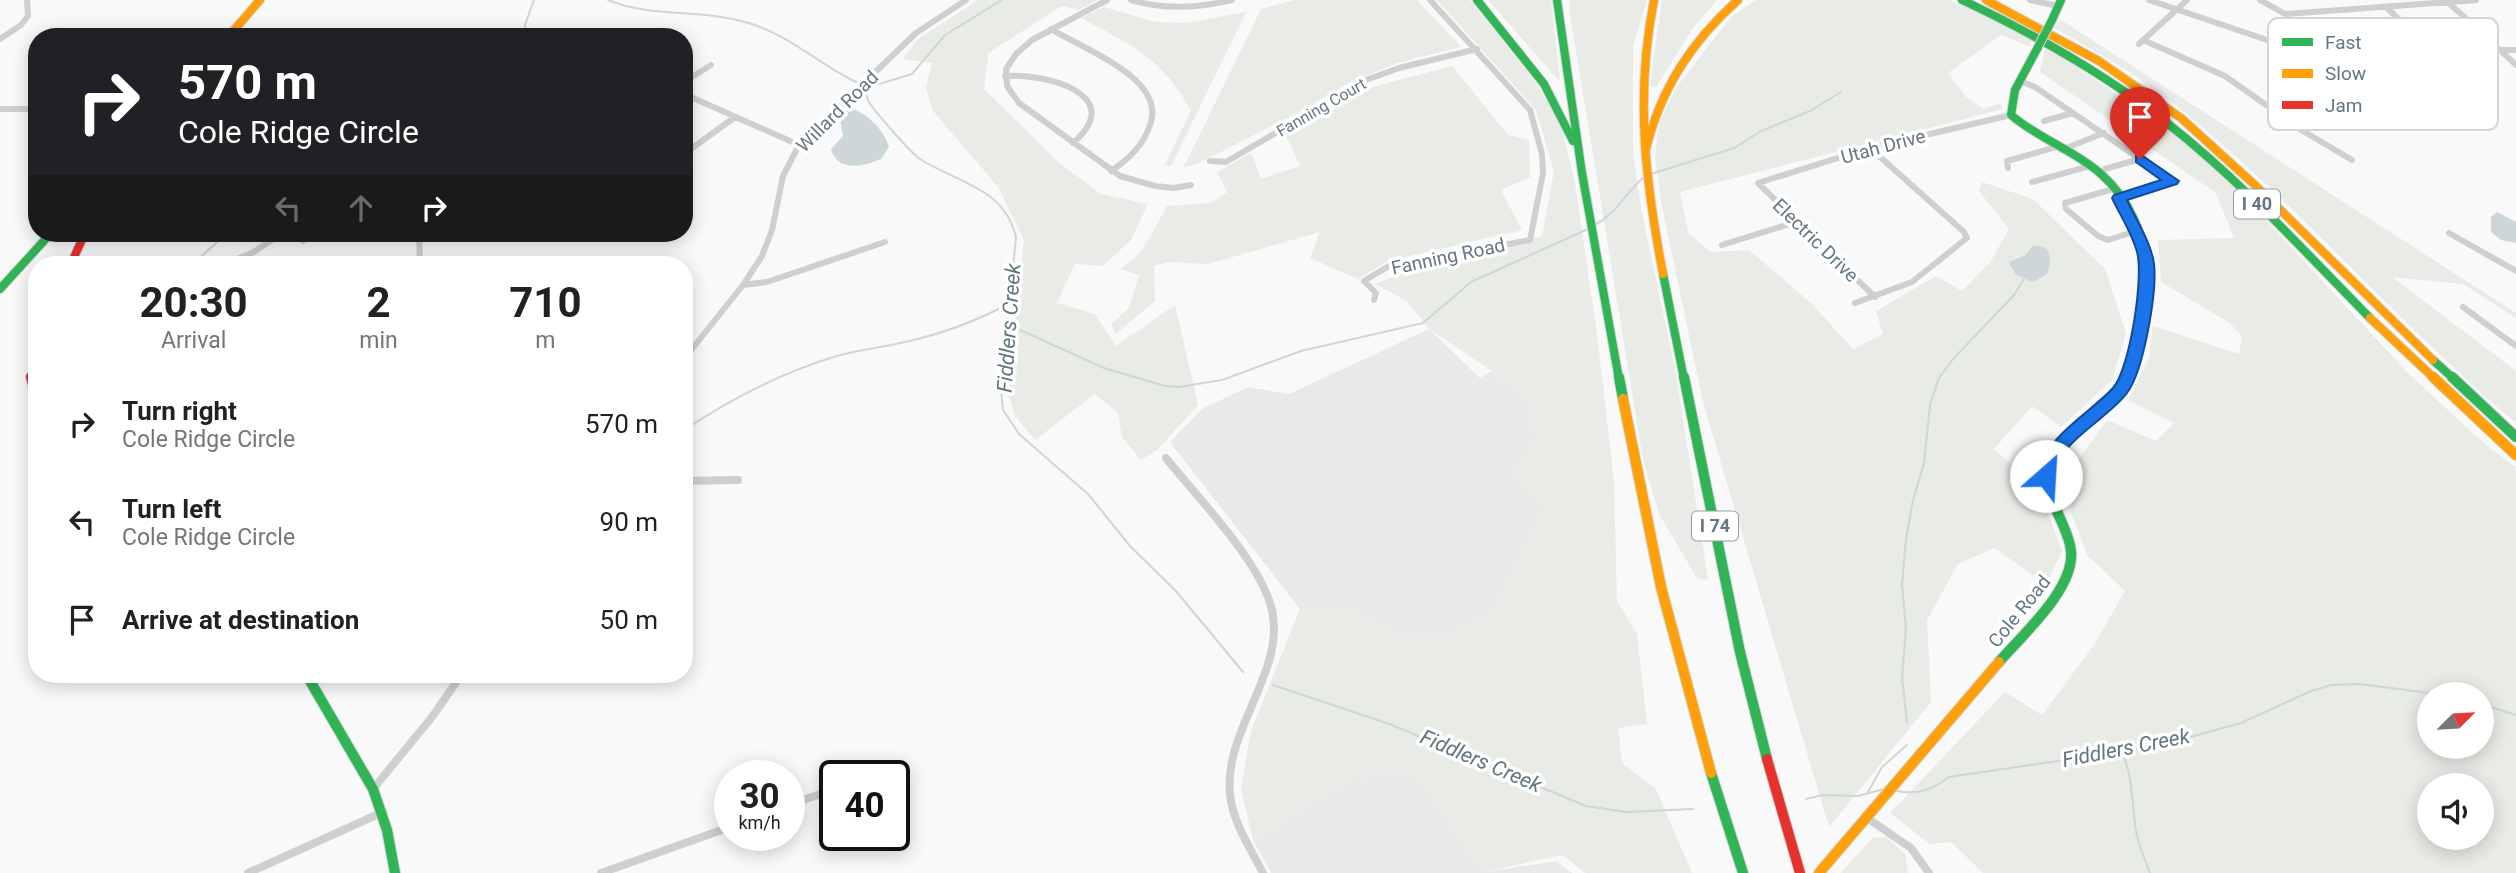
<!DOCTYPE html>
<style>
body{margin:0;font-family:Roboto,sans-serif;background:#f6f6f6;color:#202124;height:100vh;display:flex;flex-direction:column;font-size:26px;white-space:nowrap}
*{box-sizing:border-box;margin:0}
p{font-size:23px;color:#757577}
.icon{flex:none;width:38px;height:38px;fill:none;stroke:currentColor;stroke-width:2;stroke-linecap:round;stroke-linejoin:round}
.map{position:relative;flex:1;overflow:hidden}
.panel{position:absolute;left:28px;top:256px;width:665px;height:427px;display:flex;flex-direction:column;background:#fff;border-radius:28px;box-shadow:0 4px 18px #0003}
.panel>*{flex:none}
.banner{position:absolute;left:28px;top:28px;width:665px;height:214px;border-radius:28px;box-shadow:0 4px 18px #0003;background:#202124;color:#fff;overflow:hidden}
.needle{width:46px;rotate:66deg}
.buttons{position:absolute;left:2417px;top:682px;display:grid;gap:14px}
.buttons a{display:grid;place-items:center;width:77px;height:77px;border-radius:50%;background:#fff;box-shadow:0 4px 18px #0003;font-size:35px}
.speed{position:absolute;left:714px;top:760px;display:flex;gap:14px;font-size:35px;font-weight:700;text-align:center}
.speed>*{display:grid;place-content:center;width:91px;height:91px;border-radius:50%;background:#fff;box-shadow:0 4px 18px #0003;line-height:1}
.speed small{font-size:18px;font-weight:400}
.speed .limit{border:4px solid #111;border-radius:10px;background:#fff;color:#111}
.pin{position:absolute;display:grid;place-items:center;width:60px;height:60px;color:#fff;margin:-72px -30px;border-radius:50% 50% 50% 0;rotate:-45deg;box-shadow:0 0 7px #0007}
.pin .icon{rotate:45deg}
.me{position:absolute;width:77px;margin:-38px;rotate:26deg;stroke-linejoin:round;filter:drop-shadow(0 0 5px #0008)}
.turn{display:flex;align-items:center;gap:24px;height:147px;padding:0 35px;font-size:32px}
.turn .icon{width:91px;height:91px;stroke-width:2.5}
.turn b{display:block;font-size:49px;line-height:60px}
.lanes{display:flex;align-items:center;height:66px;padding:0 35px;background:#0003;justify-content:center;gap:35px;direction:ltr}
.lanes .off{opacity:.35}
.eta{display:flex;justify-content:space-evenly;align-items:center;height:119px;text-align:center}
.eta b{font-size:42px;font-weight:700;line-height:49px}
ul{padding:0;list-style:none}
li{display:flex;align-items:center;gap:21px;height:98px;padding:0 35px}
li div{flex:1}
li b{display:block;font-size:26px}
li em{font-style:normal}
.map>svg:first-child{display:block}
.built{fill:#e8e9e9}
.green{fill:#e8ebe6;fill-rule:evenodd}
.water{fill:#ced6d9}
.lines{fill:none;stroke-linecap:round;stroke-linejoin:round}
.stream{stroke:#ced6d9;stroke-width:2}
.fast-far1-casing{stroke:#d5d6d7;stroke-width:10}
.fast-casing{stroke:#d5d6d7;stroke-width:12}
.slow-far1-casing{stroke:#d5d6d7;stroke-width:10}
.slow-casing{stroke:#d5d6d7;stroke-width:12}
.jam-far1-casing{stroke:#d5d6d7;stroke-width:10}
.jam-casing{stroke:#d5d6d7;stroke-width:12}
.street-far1{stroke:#cecfd0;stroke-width:6}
.street{stroke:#cecfd0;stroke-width:8}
.fast-far1{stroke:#30b455;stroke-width:8}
.fast{stroke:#30b455;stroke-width:10}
.slow-far1{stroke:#ff9f0a;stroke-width:8}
.slow{stroke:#ff9f0a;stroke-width:10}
.jam-far1{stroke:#e5322d;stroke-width:8}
.jam{stroke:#e5322d;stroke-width:10}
.fast-bridge-casing{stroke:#d5d6d7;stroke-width:10;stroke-linecap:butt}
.fast-bridge{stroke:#30b455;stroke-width:8}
.route{fill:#1a73e8;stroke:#114b97;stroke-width:2}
.labels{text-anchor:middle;stroke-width:7;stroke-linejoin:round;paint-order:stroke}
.far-street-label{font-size:16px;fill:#657683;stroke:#fff}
.shield{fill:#fff;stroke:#939fa8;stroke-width:2}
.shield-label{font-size:18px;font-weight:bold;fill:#657683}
.street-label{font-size:19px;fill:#657683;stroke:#fff}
.water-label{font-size:21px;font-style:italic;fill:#60757c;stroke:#fff}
.key{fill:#fff;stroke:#d1d6da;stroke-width:2}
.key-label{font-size:19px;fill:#657683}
</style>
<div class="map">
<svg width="2516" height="873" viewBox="0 0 2516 873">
<rect width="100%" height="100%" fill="#f9f9f9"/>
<!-- built -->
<path class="built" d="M1429 329 1480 378 1492 371 1529 404 1543 510 1495 610 1438 638 1406 636 1345 607 1300 609 1170 442 1202 409 1248 387 1289 394Z
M1416 775 1483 872 1557 861 1572 873H1271L1253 840 1354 778Z"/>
<!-- green -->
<path class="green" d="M978 0H1097L1079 10 1062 6 988 53 984 89 1058 162 1101 194 1148 204 1131 240 1103 266 1075 264 1057 303 1095 314 1116 346 1175 305 1198 405 1157 450 1141 460 1122 437 1118 413 1095 394 1035 440 1015 416 1008 392 1024 240 998 187 933 111 926 88 932 63 903 59 918 39Z
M1294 0H1417L1461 47 1397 63 1349 83 1294 115 1197 164 1184 167 1261 9Z
M1437 0H1470L1536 83 1561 125 1575 183 1598 342 1614 482 1617 601 1637 634 1647 724 1618 728 1622 763 1656 789 1692 873H1585L1563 855 1483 872 1416 775 1354 778 1253 840 1241 789 1251 731 1300 609 1345 607 1406 636 1438 638 1495 610 1543 510 1510 475 1533 443 1529 404 1492 371 1429 329 1407 301 1375 284 1419 267 1542 236 1554 172 1536 110Z
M1488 0H1551L1560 82Z
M1570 0H1647L1633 47V153L1641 208 1676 374 1708 580 1697 578 1659 514 1643 459 1570 14Z
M1662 0H1717L1693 28 1656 87 1650 86Z
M1756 0H1950L2032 39 2030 47 2001 35 1948 73 1966 97 1984 109 2000 103 2003 109 1680 192 1688 233 1711 252 1749 250 1812 304 1853 349 1883 334 1876 311 1936 276 1962 291 1991 261 2009 229 1979 191 1982 182 2033 199 2105 269 2126 334 2112 380 2061 427 2032 406 1994 449 2039 490 2062 551 2046 584 1994 548 1958 564 1927 620 1931 702 1829 827 1703 402 1662 206 1655 156 1659 124 1675 89 1731 17Z
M1104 7 1156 22 1186 23 1246 12 1171 166H1164L1191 111C1163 58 1131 45 1081 18Z
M2061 20 2516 313V318L2463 284 2392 277 2516 371V423C2397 323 2296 201 2174 104 2137 74 2094 51 2053 27Z
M2046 46 2177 135 2250 203 2407 372 2477 437 2516 468V873H1983L1951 842 1930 844 1890 813 2005 692 2042 715 2094 645 2125 591 2088 556 2060 485 2107 420 2156 441 2174 423 2128 400 2149 358 2153 326 2239 354 2242 337 2230 323 2161 282 2158 240 2234 238 2216 193 2040 72ZM2429 695H2482V747H2429ZM2429 786H2482V838H2429Z
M1452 66 1508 135 1529 140 1530 177 1501 190 1522 230 1388 261 1358 279 1310 258 1320 232 1208 264 1168 262 1154 266 1155 301 1116 334 1111 324 1129 308 1139 275 1121 269 1142 251 1167 206 1211 203 1227 192 1217 172 1251 153 1261 179 1300 166 1286 136 1373 87Z
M1886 837 1905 854 1908 873H1841L1872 838Z"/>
<!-- water -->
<path class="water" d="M849 108C867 112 884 130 889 147L881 159C863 167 837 172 831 149L843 136 839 114Z
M2497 212 2516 222V243L2501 240 2491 232V217Z
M2033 246C2051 244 2053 259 2047 274L2033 282 2016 275 2009 262 2024 256Z"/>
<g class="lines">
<!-- stream -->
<path class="stream" d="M608 0C652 18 700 9 745 22 787 33 820 65 858 83
M526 37 525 25 534 0
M864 87C866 92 867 98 869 102 876 113 910 152 920 159 957 183 1004 187 1016 237L1001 390 1003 410 1019 434 1088 494 1130 546 1176 591 1243 672
M866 88 912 74 945 35 1002 0
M1651 174 1734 148 1761 131 1810 111 1841 92
M1595 225C1617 213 1624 194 1643 178
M193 264 227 233
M1009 325 1104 368 1165 386 1179 387 1222 380 1301 351 1423 323 1471 282 1588 229
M684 430C731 399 783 372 837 356 858 350 879 348 900 343 939 335 975 322 1010 303
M1273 685 1392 725 1586 806 1626 812 1693 809
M2482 704 2516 715
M1907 723 1902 677 1906 628 1902 585 1906 539 1913 500 1924 463 1930 405 1939 378 1953 359 2014 295 2025 277
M2119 750C2133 764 2132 810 2136 831 2138 845 2145 859 2150 873
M1897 791C1918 795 1932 790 1949 777L2154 747 2241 723 2311 691 2331 685 2359 684 2445 695
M1868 792 1882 767 1907 745
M1806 799 1823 795 1858 796 1884 789"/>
<!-- fast-far1 casing -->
<g class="fast-far1-casing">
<path id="fast-far1" d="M1477 0 1544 84 1573 141
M1557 0 1582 173 1619 379
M1962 0C2034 34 2104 73 2167 123 2241 181 2304 251 2370 318
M2052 20 2061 0
M2038 47 2015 90 2011 115C2039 139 2074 150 2101 174 2158 224 2159 316 2127 379
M1663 274 1684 379
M0 289 51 233
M2433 360 2454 379"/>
</g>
<!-- fast casing -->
<g class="fast-casing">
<path id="fast" d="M1619 377 1623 399
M1684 377 1740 652 1767 759
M2452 377 2516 437
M1999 662C2022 635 2075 589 2071 551 2070 539 2064 527 2059 516 2052 500 2042 482 2048 464 2060 426 2109 412 2127 377
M306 674 373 789 387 830 395 873
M1711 773 1743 873"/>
</g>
<!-- slow-far1 casing -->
<g class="slow-far1-casing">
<path id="slow-far1" d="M1654 0C1635 96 1645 179 1663 274
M1986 0 2099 61 2181 118 2257 187 2433 360
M228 37 260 0
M1646 149C1661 88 1692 41 1738 0
M2370 318 2435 379"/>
</g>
<!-- slow casing -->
<g class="slow-casing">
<path id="slow" d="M2433 377 2516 455
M1623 399 1661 587 1711 773
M1819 873 1999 662"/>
</g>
<!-- jam-far1 casing -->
<g class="jam-far1-casing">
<path id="jam-far1" d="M71 264 85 233
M32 379 37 344"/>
</g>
<!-- jam casing -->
<g class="jam-casing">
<path id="jam" d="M31 377 37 399
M1767 759 1800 873"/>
</g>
<!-- street-far1 -->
<path class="street-far1" d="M1107 0 1032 40 1016 54 1006 69 1007 86 1019 103 1120 176 1155 186 1174 188 1191 185
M1131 0C1165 10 1197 8 1232 0
M2030 0 2058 6
M2149 0 2270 41 2292 52 2390 116
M2260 0 2285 14 2476 0
M2448 2 2516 65
M2386 7 2456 75 2489 97
M1051 29C1081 48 1164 77 1151 122 1144 145 1130 158 1111 171
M0 39 21 25 28 16 27 0
M2143 40 2225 76 2303 131 2352 160
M2139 44 2187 0
M2501 50H2516
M1005 76C1044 73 1129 94 1073 143
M2020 81 2035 87 2172 181 2119 198
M684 82 711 65
M684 94 799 145
M0 109H37
M2044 121 2073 113
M2061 150 2104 133
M684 161 691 149 735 117
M1210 161 1226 162 1366 80 1399 68 1477 49
M2008 168 2007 161 2056 147
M2105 169 2140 159
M2032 182 2090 166
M2113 189 2065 203 2066 209 2098 236 2108 240 2136 231
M296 233 303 241
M419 233 420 264
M2449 233 2516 271
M1722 245 1796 222
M225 264 254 252 282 233
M743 285 767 282 885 242
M1875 297 1758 183 1870 148 2011 115
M1374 300 1376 293 1364 281 1389 266 1530 240 1543 173 1542 154 1530 110 1430 0
M1855 303 1912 282 1967 238 1964 232 1870 148
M2463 307 2516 346
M684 359 743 285 762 256 772 230 783 176 799 145 916 33 966 0"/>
<!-- street -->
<path class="street" d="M1166 458C1197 497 1261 562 1272 610 1286 672 1223 730 1230 795 1233 823 1251 849 1263 873
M684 481 738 480
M373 789 432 717 462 674
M789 805 823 793 835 794
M1867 818 1911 848 1929 873
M248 873 383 812
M601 873 730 827"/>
<!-- fast-far1 -->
<use href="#fast-far1" class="fast-far1"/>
<!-- fast -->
<use href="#fast" class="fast"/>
<!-- slow-far1 -->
<use href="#slow-far1" class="slow-far1"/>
<!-- slow -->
<use href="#slow" class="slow"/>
<!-- jam-far1 -->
<use href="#jam-far1" class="jam-far1"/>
<!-- jam -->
<use href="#jam" class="jam"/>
<!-- fast-bridge casing -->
<g class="fast-bridge-casing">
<path id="fast-bridge" d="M2038 47 2052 20"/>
</g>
<!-- fast-bridge -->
<use href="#fast-bridge" class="fast-bridge"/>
</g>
<!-- route -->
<path class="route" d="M2140 154 2179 181 2177 184 2127 200C2136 220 2151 242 2154 264 2157 292 2144 370 2127 393 2109 417 2067 438 2056 466 2054 471 2055 476 2052 481L2046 483 2038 476C2042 439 2089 414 2113 388 2130 369 2144 276 2137 252 2132 233 2120 215 2112 198L2114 195 2161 180 2136 162V156Z"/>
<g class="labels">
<!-- far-street labels -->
<g class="far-street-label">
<text transform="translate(1321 107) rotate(-30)" y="6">Fanning Court</text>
</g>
<!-- shield labels -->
<g class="shield">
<rect x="2234" y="189.5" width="46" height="29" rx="5"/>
<rect x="1692" y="511.5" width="46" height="29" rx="5"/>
</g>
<g class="shield-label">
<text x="2257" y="210">I 40</text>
<text x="1715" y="532">I 74</text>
</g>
<!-- street labels -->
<g class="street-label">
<text transform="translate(837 111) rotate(-45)" y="7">Willard Road</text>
<text transform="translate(1883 146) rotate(-15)" y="7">Utah Drive</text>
<text transform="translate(1816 240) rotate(44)" y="7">Electric Drive</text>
<text transform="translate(1448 256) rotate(-12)" y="7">Fanning Road</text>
<text transform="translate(2019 611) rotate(-51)" y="7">Cole Road</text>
</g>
<!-- water labels -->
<g class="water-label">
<text transform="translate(1009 328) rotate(-86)" y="7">Fiddlers Creek</text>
<text transform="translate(2126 748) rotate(-11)" y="7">Fiddlers Creek</text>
<text transform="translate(1481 761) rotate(23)" y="7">Fiddlers Creek</text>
</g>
</g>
<!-- legend -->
<rect x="2268" y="18" width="230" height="112" rx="10" class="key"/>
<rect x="2282" y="38" width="31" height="8" fill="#30b455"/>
<rect x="2282" y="69" width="31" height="9" fill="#ff9f0a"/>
<rect x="2282" y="101" width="31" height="8" fill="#e5322d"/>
<g class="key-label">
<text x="2325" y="49">Fast</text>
<text x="2325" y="80">Slow</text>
<text x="2325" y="112">Jam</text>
</g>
</svg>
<div class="buttons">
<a><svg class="needle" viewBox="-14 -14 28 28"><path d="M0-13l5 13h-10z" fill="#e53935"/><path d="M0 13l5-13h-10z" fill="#757577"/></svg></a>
<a><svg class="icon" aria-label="sound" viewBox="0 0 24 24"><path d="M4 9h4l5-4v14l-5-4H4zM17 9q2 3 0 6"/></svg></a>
</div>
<div class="speed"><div>30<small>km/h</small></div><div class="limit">40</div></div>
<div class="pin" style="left:2140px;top:159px;background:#d93025"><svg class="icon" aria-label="arrive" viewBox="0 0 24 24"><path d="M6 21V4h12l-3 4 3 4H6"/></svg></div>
<svg class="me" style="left:2046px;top:476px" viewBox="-20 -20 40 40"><circle r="19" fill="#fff"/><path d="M0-13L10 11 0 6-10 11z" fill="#1a73e8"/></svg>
<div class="banner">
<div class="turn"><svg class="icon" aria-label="right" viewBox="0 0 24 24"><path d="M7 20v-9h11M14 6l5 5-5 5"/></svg><div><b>570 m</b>Cole Ridge Circle</div></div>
<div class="lanes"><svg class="icon off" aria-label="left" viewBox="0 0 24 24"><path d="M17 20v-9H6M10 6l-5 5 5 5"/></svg><svg class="icon off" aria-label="ahead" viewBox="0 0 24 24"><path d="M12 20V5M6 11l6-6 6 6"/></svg><svg class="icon" aria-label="right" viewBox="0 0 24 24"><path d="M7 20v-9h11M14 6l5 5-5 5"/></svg></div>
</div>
<section class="panel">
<div class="eta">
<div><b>20:30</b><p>Arrival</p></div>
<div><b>2</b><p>min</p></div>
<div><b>710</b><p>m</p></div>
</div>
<ul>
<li><svg class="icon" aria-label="right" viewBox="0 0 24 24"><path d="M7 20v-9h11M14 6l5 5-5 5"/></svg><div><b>Turn right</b><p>Cole Ridge Circle</p></div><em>570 m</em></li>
<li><svg class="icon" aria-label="left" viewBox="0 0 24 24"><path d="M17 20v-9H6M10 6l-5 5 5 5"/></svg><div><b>Turn left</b><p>Cole Ridge Circle</p></div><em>90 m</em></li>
<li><svg class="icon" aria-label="arrive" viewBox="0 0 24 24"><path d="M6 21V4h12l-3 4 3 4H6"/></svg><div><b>Arrive at destination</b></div><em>50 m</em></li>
</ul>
</section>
</div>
